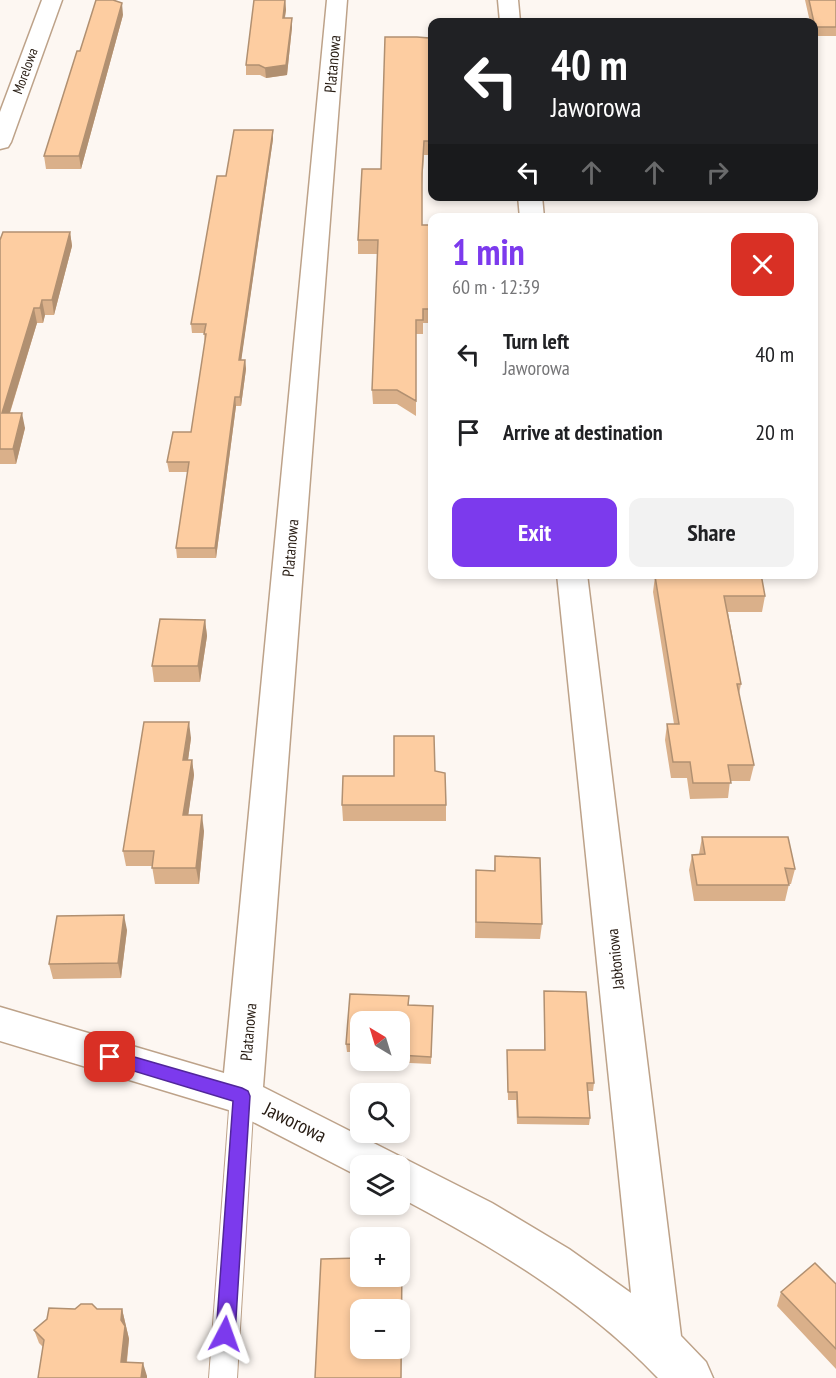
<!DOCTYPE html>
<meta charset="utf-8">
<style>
body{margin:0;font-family:"PT Sans Narrow",sans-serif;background:#f2f2f2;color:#202124;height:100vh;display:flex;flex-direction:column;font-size:22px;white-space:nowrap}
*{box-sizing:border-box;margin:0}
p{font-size:20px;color:#757577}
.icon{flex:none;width:33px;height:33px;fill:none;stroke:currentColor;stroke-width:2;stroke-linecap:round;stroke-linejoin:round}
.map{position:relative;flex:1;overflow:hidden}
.sheet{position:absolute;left:428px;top:213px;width:390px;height:366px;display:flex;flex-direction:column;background:#fff;border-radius:12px;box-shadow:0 3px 9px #0003}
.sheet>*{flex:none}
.hud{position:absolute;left:428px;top:18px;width:390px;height:183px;border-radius:12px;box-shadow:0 3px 9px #0003;background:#202124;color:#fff;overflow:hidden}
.needle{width:39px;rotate:322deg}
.buttons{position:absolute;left:350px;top:1011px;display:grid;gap:12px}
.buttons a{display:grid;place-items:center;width:60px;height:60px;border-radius:12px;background:#fff;box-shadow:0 3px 9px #0003;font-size:30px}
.pin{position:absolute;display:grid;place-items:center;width:51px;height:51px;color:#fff;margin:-26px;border-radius:12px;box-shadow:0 3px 9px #0006}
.me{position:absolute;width:66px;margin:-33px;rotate:4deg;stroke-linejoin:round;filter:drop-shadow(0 0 4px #0008)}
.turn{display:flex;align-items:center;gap:21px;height:126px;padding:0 24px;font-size:27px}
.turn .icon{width:78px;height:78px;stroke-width:2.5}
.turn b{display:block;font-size:42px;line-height:51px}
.lanes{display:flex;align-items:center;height:57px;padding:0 24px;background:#0003;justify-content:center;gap:30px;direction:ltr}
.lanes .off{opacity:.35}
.round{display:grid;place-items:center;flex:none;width:63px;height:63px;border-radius:12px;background:#f2f2f2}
.summary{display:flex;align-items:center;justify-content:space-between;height:102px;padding:0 24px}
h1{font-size:36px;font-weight:800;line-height:45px;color:#7c3aed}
.primary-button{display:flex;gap:12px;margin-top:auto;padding:12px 24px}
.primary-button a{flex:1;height:69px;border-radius:12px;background:#7c3aed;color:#fff;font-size:24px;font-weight:800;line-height:69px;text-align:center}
.primary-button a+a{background:#f2f2f2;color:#202124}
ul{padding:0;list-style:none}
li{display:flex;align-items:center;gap:18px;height:78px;padding:0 24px}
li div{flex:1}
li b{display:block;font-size:22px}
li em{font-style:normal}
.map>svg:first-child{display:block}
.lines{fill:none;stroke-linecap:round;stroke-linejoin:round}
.service-casing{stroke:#bda289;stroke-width:2}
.minor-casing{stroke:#bda289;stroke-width:3}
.service{fill:#fff;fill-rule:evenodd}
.minor{fill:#fff;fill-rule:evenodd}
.wall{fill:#dab08a}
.shaded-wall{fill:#b19071}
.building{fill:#fdcda1;stroke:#b19071;stroke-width:1.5;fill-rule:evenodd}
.route{fill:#7c3aed;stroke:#51269a;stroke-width:1.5}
.labels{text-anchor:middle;stroke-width:4.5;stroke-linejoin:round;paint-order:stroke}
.far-street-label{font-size:14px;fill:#261b12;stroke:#fff}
.street-label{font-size:16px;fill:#261b12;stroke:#fff}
.near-street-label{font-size:20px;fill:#261b12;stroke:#fff}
</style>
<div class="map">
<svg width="836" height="1378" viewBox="0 0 836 1378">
<rect width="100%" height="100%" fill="#fdf7f2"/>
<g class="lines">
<!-- service casing -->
<g class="service-casing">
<path id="service" d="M242 1085 251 1089 254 1096 237 1378H209L230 1096 233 1089Z"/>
</g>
<!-- minor casing -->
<g class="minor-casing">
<path id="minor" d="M42 0H62L11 142 8 147 0 149V112Z
M327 0H347L263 1087 492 1203 569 1249 631 1293 557 574H587L681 1336 706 1362 713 1378H658C585 1301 492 1246 399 1197V1166H360V1177L232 1111 0 1041V1007L224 1073Z
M498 0H518L520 22H500Z
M518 196H542L544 218H520Z"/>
</g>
<!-- service -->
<use href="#service" class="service"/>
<!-- minor -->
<use href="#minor" class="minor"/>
</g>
<!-- wall -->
<path class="wall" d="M285 0 286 10 285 18 292 27 287 75 266 78 260 75H246V65Z
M805 0H836V36H814L813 22H810Z
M123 15 81 169H46L44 156Z
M429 44H432V155H424L422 186V225H429V323H423V334H416V416L397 404H373L372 390 378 254H358V240L381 169Z
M273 139 241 360H245L246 369 241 406H236L216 558H177L176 548 188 472H169L167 462 191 432 205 344 204 333H192L191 324 226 176Z
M70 232 72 246 54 315H45L43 323H37L10 413 25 428 16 464H0V240Z
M682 574H761L765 596 762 612H728L741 684 739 694 754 765 750 781H730L728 798 690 799 687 778H671L665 740 667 724H674L653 592 655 576H682Z
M205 620 207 636 200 682H154L152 666Z
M191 738 188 760H192L194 775 188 815 204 831 199 884H155L152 866H126L123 851Z
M435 771 446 805V821H343L342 805 394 776Z
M702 837 795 869 791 884H789L785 901H694L689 870 692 855 699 854Z
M495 856 542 924 540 939 475 938 476 870 494 871Z
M127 930 121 978 53 979 49 964Z
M544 991 594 1083 593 1091H588L590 1118 589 1125 517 1124 516 1100H508L507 1050H544Z
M350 994 409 996V1005L433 1006 431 1064 369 1061V1060H399V1022H360V1052H347L346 1044Z
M836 1284V1369L777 1306 781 1292Z
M97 1309H122L129 1339 127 1362 147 1376V1378H38L43 1347 39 1343 34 1330Z"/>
<!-- shaded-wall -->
<path class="shaded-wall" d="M285 0 286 10 283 27V18Z
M122 3 123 15 81 169 79 156Z
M292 18V27L287 75 266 78 265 68Z
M273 130V139L240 369 239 360Z
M70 232 72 246 54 315 52 300Z
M42 300 45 315 43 323 40 308Z
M34 308 37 323 5 428 2 413Z
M245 360 246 369 241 406 240 397Z
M235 397 236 406 216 558 215 548Z
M22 413 25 428 16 464 13 449Z
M205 620 207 636 200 682 198 666Z
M189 722 191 738 186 775 183 760Z
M192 760 194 775 186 831 183 815Z
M202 815 204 831 199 884 196 868Z
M124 915 127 930 121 978 118 963Z
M122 1309 129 1339 125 1375 121 1362V1320Z
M143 1363 147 1376V1378H141Z"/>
<!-- building -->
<path class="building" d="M96 0H113L122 3 79 156H44L77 51H80Z
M254 0H285L283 18H292L286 65 265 68 259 65H246Z
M809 0H836V27H815Z
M385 37H417L429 38V44H432V141H424L422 174V225H429V309H423V320H416V401L397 390H372L378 240H358L362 169H381Z
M234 130H273L239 360H245L240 397H235L215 548H176L189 462H167L173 432H191L206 334H204L206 324H191L217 176H226Z
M3 232H70L52 300H42L40 308H34L2 413H22L13 449H0V240Z
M687 574H761L765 596H724L741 684H737L754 765H728L731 783H693L690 762H673L667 724H679L655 576H688Z
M160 619 205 620 198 666H152Z
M144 722H189L183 760H192L183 815H202L196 868H152L154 851H123Z
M394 736H434L435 771 445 773 446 805H342L343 776H394Z
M702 837H788L795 869 785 868 789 885H697L692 855 705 854Z
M495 856 540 858 542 924 476 922V870L495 871Z
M124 915 118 963 49 964 57 916Z
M544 991 586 992 594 1083H587L590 1118 518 1117 517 1092H508L507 1050H545Z
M350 994 409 996 408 1005 433 1006 431 1057 399 1055V1022H360V1045L346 1044Z
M360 1258V1276H399V1258H402L401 1378H315L321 1259ZM360 1310H399V1348H360Z
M815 1263 836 1284V1349L781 1292Z
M81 1304H92L97 1309H122L121 1320 125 1326 121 1362 143 1363 141 1378H38L44 1340 34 1330 47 1319 49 1308 75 1309Z"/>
<!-- route -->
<path class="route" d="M110 1050 242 1088 248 1091 250 1096 235 1334 232 1340 225 1343 219 1340 216 1334 233 1101 104 1062 102 1057 104 1052Z"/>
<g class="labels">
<!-- far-street labels -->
<g class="far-street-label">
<text transform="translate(25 71) rotate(-70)" y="5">Morelowa</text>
</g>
<!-- street labels -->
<g class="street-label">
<text transform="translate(332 64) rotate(-85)" y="6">Platanowa</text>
<text transform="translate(290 548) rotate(-85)" y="6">Platanowa</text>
<text transform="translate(615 959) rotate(-96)" y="6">Jabłoniowa</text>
<text transform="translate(248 1032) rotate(-85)" y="6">Platanowa</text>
</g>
<!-- near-street labels -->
<g class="near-street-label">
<text transform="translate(295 1122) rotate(26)" y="7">Jaworowa</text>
</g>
</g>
</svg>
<div class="buttons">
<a><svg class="needle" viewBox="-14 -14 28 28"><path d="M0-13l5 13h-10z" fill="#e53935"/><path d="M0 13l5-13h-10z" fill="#757577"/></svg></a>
<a><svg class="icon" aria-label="search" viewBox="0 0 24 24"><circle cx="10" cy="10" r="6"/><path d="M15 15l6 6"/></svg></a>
<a><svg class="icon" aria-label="layers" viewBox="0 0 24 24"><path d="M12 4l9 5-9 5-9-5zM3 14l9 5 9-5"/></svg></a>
<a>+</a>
<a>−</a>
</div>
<div class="pin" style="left:110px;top:1057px;background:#d93025"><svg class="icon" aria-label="arrive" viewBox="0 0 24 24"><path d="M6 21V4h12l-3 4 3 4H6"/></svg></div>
<svg class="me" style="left:225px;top:1334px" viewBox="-20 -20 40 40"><path d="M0-17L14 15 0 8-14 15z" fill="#7c3aed" stroke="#fff" stroke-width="4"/></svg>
<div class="hud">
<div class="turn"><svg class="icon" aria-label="left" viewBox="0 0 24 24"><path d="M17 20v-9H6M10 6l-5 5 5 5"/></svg><div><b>40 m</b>Jaworowa</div></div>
<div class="lanes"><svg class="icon" aria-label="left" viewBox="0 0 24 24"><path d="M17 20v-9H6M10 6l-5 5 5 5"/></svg><svg class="icon off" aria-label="ahead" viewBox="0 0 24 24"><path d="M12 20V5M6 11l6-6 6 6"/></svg><svg class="icon off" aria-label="ahead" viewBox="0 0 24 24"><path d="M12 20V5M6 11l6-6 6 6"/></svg><svg class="icon off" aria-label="right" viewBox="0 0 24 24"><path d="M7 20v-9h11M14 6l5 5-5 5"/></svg></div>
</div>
<section class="sheet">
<div class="summary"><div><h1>1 min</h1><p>60 m · 12:39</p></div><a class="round" style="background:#d93025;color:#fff"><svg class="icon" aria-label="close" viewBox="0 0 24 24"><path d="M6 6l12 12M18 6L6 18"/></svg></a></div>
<ul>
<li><svg class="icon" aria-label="left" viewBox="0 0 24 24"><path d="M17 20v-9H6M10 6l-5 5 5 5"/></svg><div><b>Turn left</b><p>Jaworowa</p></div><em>40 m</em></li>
<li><svg class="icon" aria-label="arrive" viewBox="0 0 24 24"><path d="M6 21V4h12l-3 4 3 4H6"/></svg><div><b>Arrive at destination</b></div><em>20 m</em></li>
</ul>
<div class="primary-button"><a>Exit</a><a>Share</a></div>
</section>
</div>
